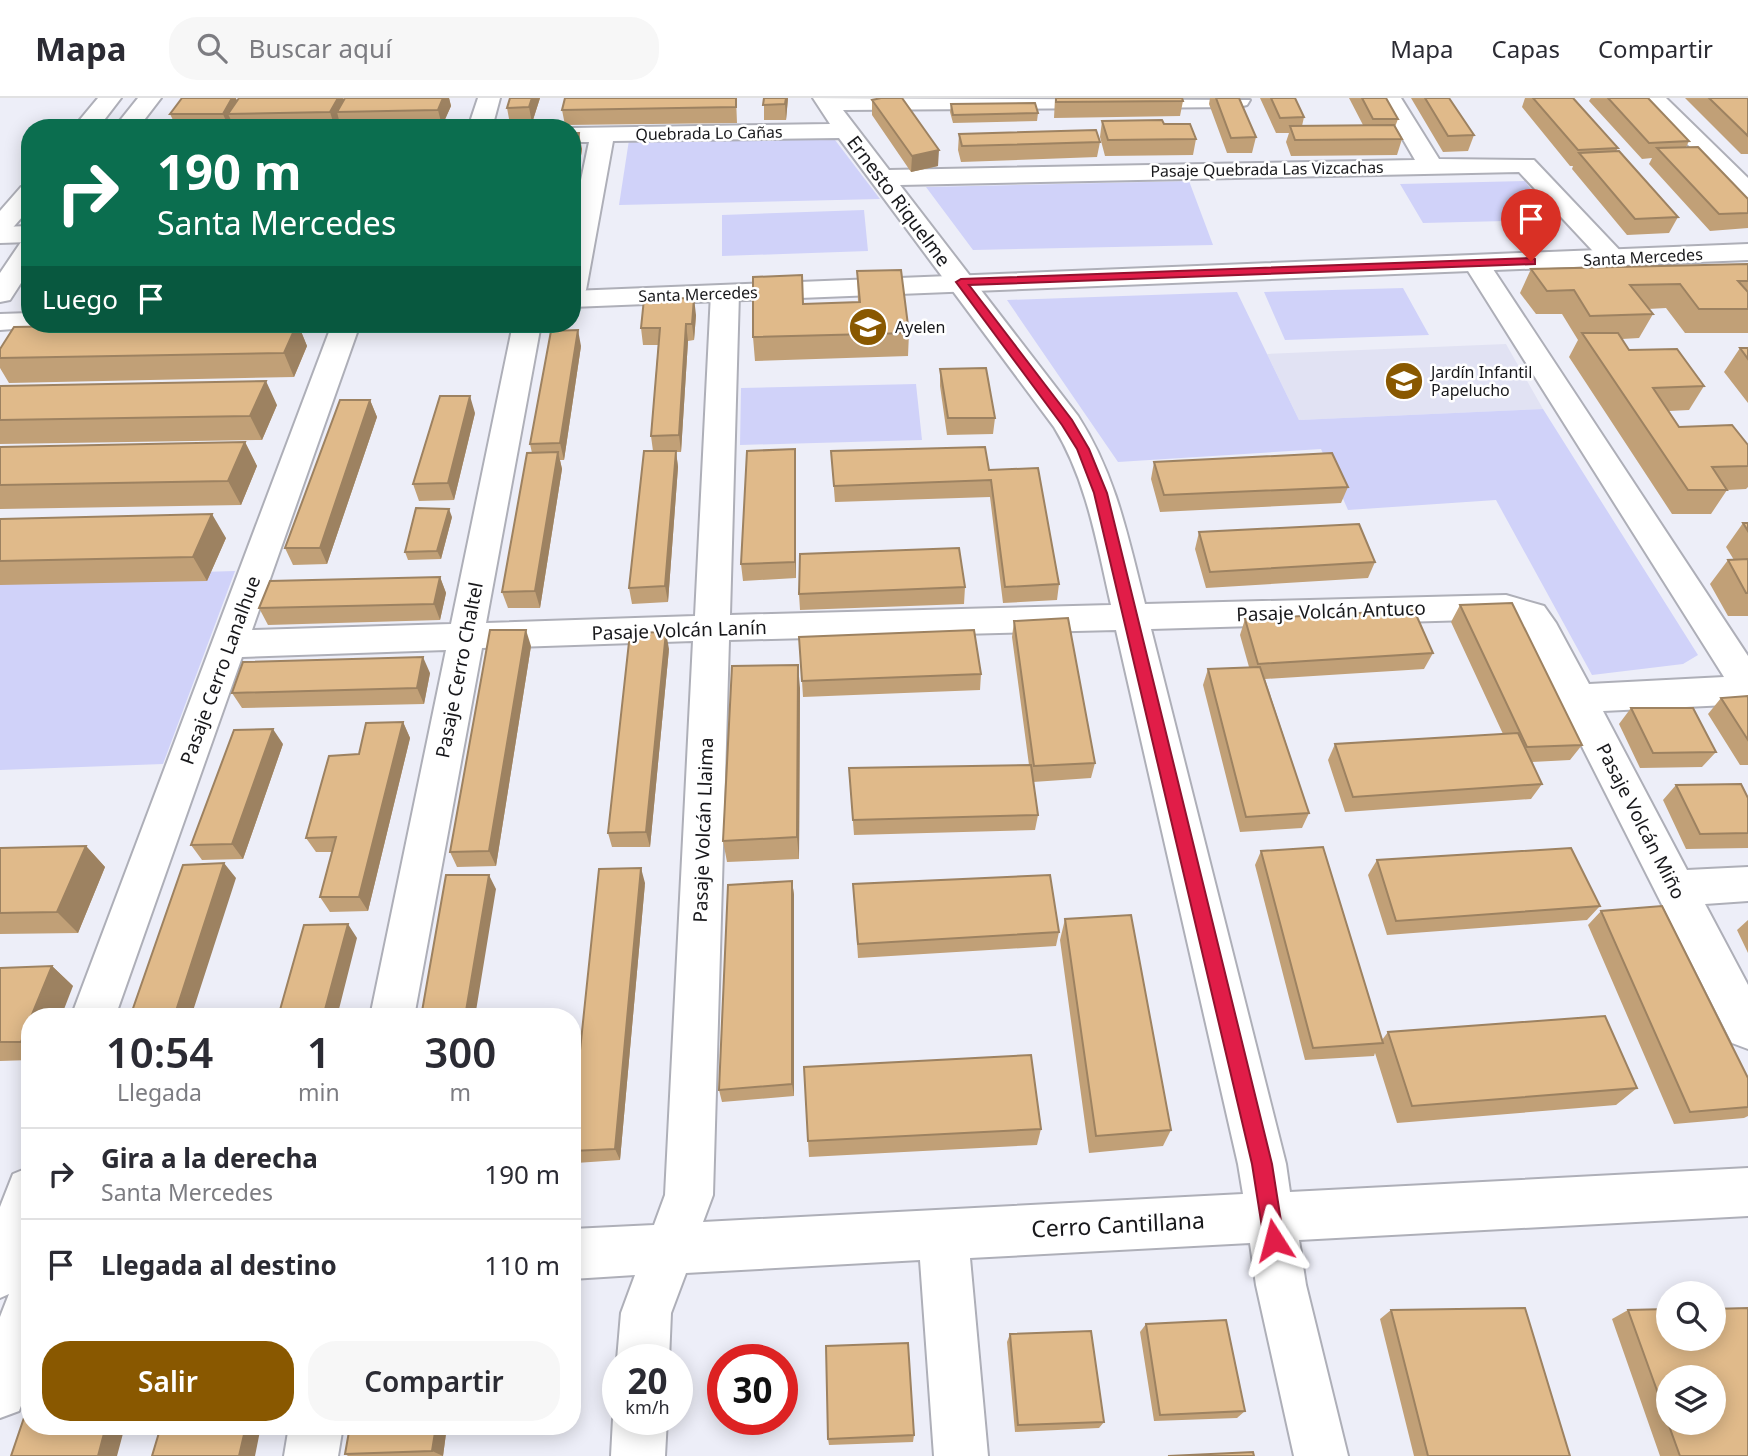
<!DOCTYPE html>
<html lang="es">
<meta charset="utf-8">
<style>
body{margin:0;font-family:"Noto Sans",sans-serif;background:#f7f7f7;color:#2b2b33;height:100vh;display:flex;flex-direction:column;font-size:26px;white-space:nowrap}
*{box-sizing:border-box;margin:0}
p{font-size:23px;color:#7c7c81}
.icon{flex:none;width:38px;height:38px;fill:none;stroke:currentColor;stroke-width:2;stroke-linecap:round;stroke-linejoin:round}
.map{position:relative;flex:1;overflow:hidden}
.sheet{position:absolute;left:21px;top:910px;width:560px;height:427px;display:flex;flex-direction:column;background:#fff;border-radius:28px;box-shadow:0 4px 18px #0003}
.sheet>*{flex:none}
.banner{position:absolute;left:21px;top:21px;width:560px;height:214px;border-radius:28px;box-shadow:0 4px 18px #0003;background:#0b6e4f;color:#fff;overflow:hidden}
.fabs{position:absolute;left:1656px;top:1183px;display:grid;gap:14px}
.fabs a{display:grid;place-items:center;width:70px;height:70px;border-radius:50%;background:#fff;box-shadow:0 4px 18px #0003;font-size:35px}
.speed{position:absolute;left:602px;top:1246px;display:flex;gap:14px;font-size:35px;font-weight:700;text-align:center}
.speed>*{display:grid;place-content:center;width:91px;height:91px;border-radius:50%;background:#fff;box-shadow:0 4px 18px #0003;line-height:1}
.speed small{font-size:18px;font-weight:400}
.speed .limit{border:10px solid #d22;background:#fff;color:#111}
.pin{position:absolute;display:grid;place-items:center;width:60px;height:60px;color:#fff;margin:-72px -30px;border-radius:50% 50% 50% 0;rotate:-45deg;box-shadow:0 0 7px #0007}
.pin .icon{rotate:45deg}
.me{position:absolute;width:77px;margin:-38px;rotate:351deg;stroke-linejoin:round;filter:drop-shadow(0 0 5px #0008)}
.turn{display:flex;align-items:center;gap:24px;height:147px;padding:0 21px;font-size:32px}
.turn .icon{width:91px;height:91px;stroke-width:2.5}
.turn b{display:block;font-size:49px;line-height:60px}
.then{display:flex;align-items:center;height:66px;padding:0 21px;background:#0003;gap:14px;font-size:26px}
.eta{display:flex;justify-content:space-evenly;align-items:center;height:119px;text-align:center}
.eta b{font-size:42px;font-weight:600;line-height:49px}
.primary-button{display:flex;gap:14px;margin-top:auto;padding:14px 21px}
.primary-button a{flex:1;height:80px;border-radius:28px;background:#895800;color:#fff;font-size:28px;font-weight:600;line-height:80px;text-align:center}
.primary-button a+a{background:#f7f7f7;color:#2b2b33}
ul{padding:0;list-style:none}
li{display:flex;align-items:center;gap:21px;height:91px;padding:0 21px;border-top:2px solid #e1e1e2}
li div{flex:1}
li b{display:block;font-size:26px}
li em{font-style:normal}
header{display:flex;align-items:center;gap:42px;box-sizing:border-box;height:98px;padding:0 35px;background:#fff;border-bottom:2px solid #e1e1e2}
header strong{font-size:33px}
nav{display:flex;gap:38px;margin-inline-start:auto;font-size:24px}
.search{width:490px;height:63px;background:#f7f7f7;display:flex;align-items:center;gap:18px;box-sizing:border-box;padding:0 24px;border-radius:28px;color:#7c7c81;font-size:26px}
.map>svg:first-child{display:block}
.built{fill:#e1e2f3}
.green{fill:#d0d2f9}
.lines{fill:none;stroke-linecap:round;stroke-linejoin:round}
.minor-casing{stroke:#aeafb8;stroke-width:4}
.tertiary-casing{stroke:#aeafb8;stroke-width:4}
.minor{fill:#fff;fill-rule:evenodd}
.tertiary{fill:#fff;fill-rule:evenodd}
.wall{fill:#c1a077;fill-rule:evenodd}
.shaded-wall{fill:#9d8261}
.building{fill:#e0ba8a;stroke:#9d8261;stroke-width:2}
.route{fill:#e11d48;stroke:#92132f;stroke-width:2}
.labels{text-anchor:middle;stroke-width:5;stroke-linejoin:round;paint-order:stroke}
.far-street-label{font-size:16px;fill:#18181b;stroke:#fff}
.far-poi-label{font-size:16px;fill:#18181b;stroke:#fff;text-anchor:start}
.street-label{font-size:19px;fill:#18181b;stroke:#fff}
.near-street-label{font-size:23px;fill:#18181b;stroke:#fff}
</style>
<header>
<strong>Mapa</strong>
<div class="search"><svg class="icon" aria-label="search" viewBox="0 0 24 24"><circle cx="10" cy="10" r="6"/><path d="M15 15l6 6"/></svg>Buscar aquí</div>
<nav><a>Mapa</a><a>Capas</a><a>Compartir</a></nav>
</header>
<div class="map">
<svg width="1748" height="1358" viewBox="0 0 1748 1358">
<rect width="100%" height="100%" fill="#edeef8"/>
<!-- built -->
<path class="built" d="M1506 246 1543 311 1299 322 1267 256Z"/>
<!-- green -->
<path class="green" d="M832 38 880 101 619 107 629 42Z
M1189 83 1213 147 973 152 926 89Z
M1525 83 1553 122 1423 125 1400 86Z
M864 112 868 153 722 158V117Z
M1403 190 1429 237 1285 242 1264 194Z
M1237 194 1299 322 1543 311 1698 557 1683 566 1592 577 1496 402 1348 412 1321 351 1118 364 1007 202Z
M916 286 922 342 740 347 741 290Z
M235 473 163 666 0 672V480Z"/>
<g class="lines">
<!-- minor casing -->
<g class="minor-casing">
<path id="minor" d="M478 0H500L492 30H468Z
M813 0 1250 2 1247 7 1239 9 843 12 889 72 1415 62 1379 0H1401L1439 61 1534 62 1627 160 1623 166 1614 168 1605 166 1519 74 900 87 1078 318C1116 377 1128 439 1145 506L1506 497 1544 508 1556 525 1589 586 1724 579 1463 165 1467 159 1476 157 1485 159 1489 165 1748 558V606L1603 613 1687 772 1748 769V803L1705 806 1748 887V951L1732 945 1520 526 1505 521 1151 531 1286 1066 1290 1094 1748 1070V1118L1299 1142 1306 1187 1348 1358H1294L1256 1187 1250 1145 970 1160 988 1358H934L920 1162 686 1175 671 1215 669 1262H618V1264L617 1262 621 1215 635 1177 572 1181V1131L654 1127 665 1097 693 543 482 550 414 919H370L446 552 242 559 115 919H71L332 226H360L252 532 451 526 513 226H541L486 525 695 518 711 195 715 189 725 187 735 189 739 195 730 517 1111 507C1097 446 1087 383 1054 329L839 40 613 43 586 192 582 198 572 200V125L589 44H572V30L830 26ZM1116 532 1238 1066 1243 1096 703 1124 713 1097 729 542Z
M1642 0H1666L1748 80V101L1739 99Z
M30 128V144L0 145V129Z
M30 1069V1162L21 1184 30 1181V1284L19 1313 0 1320V1219L9 1196 0 1200V1109L13 1076Z
M618 1310V1321H667L665 1358H611L613 1321Z
M289 1328H343L338 1358H284Z"/>
</g>
<!-- tertiary casing -->
<g class="tertiary-casing">
<path id="tertiary" d="M98 0H121L98 30H73Z
M138 0H161L138 30H114Z
M30 87V110L9 134 0 137V113L21 89Z
M30 142V171L10 202 0 204V175L21 144Z
M1748 146V162L572 209V193Z
M30 215V226H42L40 229 0 232V216Z"/>
</g>
<!-- minor -->
<use href="#minor" class="minor"/>
<!-- tertiary -->
<use href="#tertiary" class="tertiary"/>
</g>
<!-- wall -->
<path class="wall" d="M239 0H343L344 1 345 0H449L451 8 442 28 342 30 339 22 335 30H234L233 26 230 30H177L170 16 237 3Z
M510 0H540L532 25 510 26 507 10Z
M736 0 737 25 565 27 562 12Z
M764 0H788L786 22H764Z
M1055 0 1183 3 1180 18 1054 20Z
M1210 0H1239L1256 39 1252 55H1227L1209 6Z
M1260 0H1295L1304 19 1302 28 1363 27 1349 0H1386L1398 21 1395 29 1402 41 1397 57 1291 58 1286 44 1289 35H1276Z
M1411 0H1449L1474 37 1468 53 1443 54Z
M1525 0H1573L1618 50 1616 53 1678 119 1669 135 1627 137 1572 71 1573 68H1570L1522 9Z
M1591 0H1648L1689 43 1686 49 1748 101V130L1710 133 1649 66 1652 60 1642 61 1589 3Z
M1685 0H1748V56H1741Z
M872 2 938 68 911 74 872 17Z
M951 6 1038 15 1037 23 953 25 950 14Z
M1102 23 1164 26 1196 41 1193 57 1105 58 1100 39Z
M572 35 582 51 579 71H572Z
M959 36 1100 44 1097 59 961 64 958 52Z
M1748 166V235H1685L1666 210 1648 211 1653 216 1639 240 1622 241 1629 252 1704 288 1689 312 1669 313 1679 329 1748 347V389L1746 391 1727 392 1711 416H1672L1569 259 1578 242 1562 216H1536L1520 195 1531 171Z
M857 173 909 235 908 258 755 263 753 239 804 206 858 204Z
M696 217 694 242 688 243 681 354H676L678 369 668 504 632 506 629 490 653 353 651 338 658 247H643L641 230Z
M192 226H298L307 248 294 279 9 285 0 270V251Z
M581 248 564 362H560L562 371 540 510H508L502 494 532 355 530 346Z
M1740 250H1748V305L1724 274Z
M940 271 995 320 993 336 947 337 940 288Z
M0 288 277 307 262 342 0 346Z
M370 302 377 319 327 466 293 467 285 450Z
M475 315 454 402 419 403 413 386Z
M245 344 257 368 241 407 0 411V349Z
M831 353 989 372 1059 486 1057 502 1003 505 990 399 835 404Z
M1154 364 1348 389 1341 405 1160 414 1151 381Z
M796 368V480L743 483 741 466Z
M452 419 441 461 408 462 405 454Z
M0 421 226 440 207 483 0 487Z
M1743 425H1748V518H1728L1710 486 1728 462H1734L1726 449Z
M1199 434 1375 464 1368 480 1206 490 1195 451Z
M440 479 446 495 440 522 268 527 259 510Z
M965 489 964 506 800 512 799 496Z
M1460 507 1582 647 1570 662 1532 664 1542 686 1531 701 1345 714 1328 662 1335 646 1503 636 1451 524Z
M1245 521 1433 555 1424 571 1265 581 1309 715 1302 730 1240 734 1203 587 1208 571 1249 569 1240 537Z
M1014 523 1095 665 1091 680 1033 684 1038 717 1035 732 854 737 849 670 1029 667 1012 539Z
M531 548 496 768 457 769 450 754Z
M669 551 650 749H612L608 735Z
M430 575 424 606 242 610 232 595Z
M981 576 980 592 803 599 802 583Z
M800 590 799 761 727 764 723 743Z
M1748 598V667H1740L1708 616 1721 600Z
M1631 610 1716 654 1702 669 1640 670 1619 626Z
M403 624 410 640 368 813 330 814 320 799 332 754H316L306 740 359 656Z
M283 646 243 761 202 762 191 747Z
M1676 687 1748 700V750L1686 751 1663 702Z
M86 748 105 769 78 835 0 836V750Z
M1261 753 1382 942 1388 934 1637 990 1616 1007 1397 1025 1375 955 1374 958 1305 962 1255 767Z
M1377 762 1600 808 1587 822 1387 837 1368 777Z
M792 783 794 797V998L722 1004 719 992Z
M645 785 620 1062 576 1065 572 1058V1029Z
M853 786 1059 834 1056 848 858 860Z
M1601 813 1748 980V1018L1744 1020 1674 1026 1588 827Z
M1065 821 1171 1032 1163 1048 1089 1055 1060 842Z
M1748 822V855L1737 832Z
M52 868 73 888 30 919V962L0 963V870Z
M1041 1031 1037 1047 809 1059 808 1043Z
M1391 1212 1570 1358H1414L1380 1221Z
M1628 1212 1748 1358H1660L1612 1221ZM1668 1279 1713 1325H1668Z
M1146 1226 1245 1313 1237 1320 1154 1323 1140 1234Z
M1010 1236 1104 1324 1099 1330 1015 1334 1007 1244Z
M350 1328H447L443 1358H348L345 1356Z
M914 1337 913 1344 829 1347 828 1341Z"/>
<!-- shaded-wall -->
<path class="shaded-wall" d="M232 0H236L241 12 228 16 233 26 230 30H229L223 16Z
M338 0H343L346 9 337 14 339 22 335 30 330 14Z
M443 0H449L451 8 442 28 438 12Z
M532 0H540L532 25 529 9Z
M786 0H788L786 22 785 6Z
M579 35 582 51 579 71 576 55Z
M939 52 938 68 911 74 912 58Z
M572 85 574 94 572 105Z
M694 200 696 217 694 242 692 226Z
M297 226H298L307 248 294 279 284 255Z
M686 226 688 243 681 354 679 337Z
M578 232 581 248 564 362 560 345Z
M266 283 277 307 262 342 250 318Z
M470 298 475 315 454 402 448 385Z
M370 302 377 319 327 466 320 450Z
M245 344 257 368 241 407 228 383Z
M795 351 796 368V480L795 464Z
M676 353 678 369 668 504 665 488Z
M558 354 562 371 540 510 535 493Z
M449 411 452 419 441 461 437 453Z
M212 416 226 440 207 483 193 459Z
M440 479 446 495 440 522 434 506Z
M526 532 531 548 496 768 489 753Z
M666 534 669 551 650 749 646 734Z
M423 559 430 575 424 606 417 590Z
M798 567 800 590 799 761 797 739Z
M403 624 410 640 368 813 359 799Z
M273 631 283 646 243 761 232 746Z
M86 748 105 769 78 835 57 814Z
M224 765 236 780 191 919H174Z
M641 770 645 785 620 1062 615 1051Z
M489 777 496 791 475 919H465Z
M792 783 794 797V998L792 986Z
M348 826 357 840 337 919H323Z
M52 868 73 888 61 919H31Z
M30 922V951L21 944Z
M106 1328H125L117 1358H98Z
M246 1328H261L255 1358H239Z
M436 1328H447L443 1358 432 1353Z"/>
<!-- building -->
<path class="building" d="M182 0H232L223 16H170Z
M239 0H338L330 14 228 16Z
M345 0H443L438 12 337 14Z
M510 0H532L529 9 507 10Z
M565 0H736V9L562 12Z
M764 0H786L785 6 763 7Z
M881 0H902L939 52 912 58 872 2Z
M1056 0H1182L1183 3 1056 4Z
M1216 0H1239L1256 39 1231 40Z
M1271 0H1295L1304 19 1280 20Z
M1362 0H1386L1398 21H1373Z
M1425 0H1449L1474 37 1448 38Z
M1533 0H1573L1618 50 1578 52Z
M1608 0H1648L1689 43 1649 45Z
M1709 0H1748V38Z
M1035 5 1038 15 953 17 951 6Z
M1162 22 1164 26H1190L1196 41 1108 42 1102 23Z
M1394 27 1402 41 1295 42 1290 28Z
M1096 32 1100 44 962 48 959 36Z
M572 35H579L576 55H572Z
M1698 49 1748 101V115L1719 116 1657 50Z
M1619 53 1678 119 1635 121 1579 55Z
M1748 166V183H1738L1748 194V211H1699L1680 186 1630 187 1653 216 1590 218 1574 192 1547 193 1531 171Z
M901 172 909 235 753 239V179L802 177 803 206 860 204 857 173Z
M694 200 692 226H686L679 337 651 338 660 230H641L644 201Z
M192 226H297L284 255 0 260V251L14 229Z
M578 232 560 345 530 346 551 233Z
M1582 235H1618L1629 252 1677 251 1704 288 1653 290 1679 329 1732 327 1748 347V368L1712 369 1727 392H1688Z
M1740 250H1748V261Z
M986 270 995 320H948L940 271Z
M266 283 250 318 0 322V288Z
M440 298H470L448 385 413 386Z
M340 302H370L320 450H285Z
M245 344 228 383 0 387V349Z
M985 349 989 372 1038 370 1059 486 1005 489 991 382 834 388 831 353Z
M795 351V464L741 466 747 353Z
M644 353H676L665 488 629 490Z
M558 354 535 493 502 494 527 355Z
M1332 355 1348 389 1164 397 1154 364Z
M416 410 449 411 437 453 405 454Z
M212 416 193 459 0 463V421Z
M1743 425H1748V433Z
M1359 426 1375 464 1210 474 1199 434Z
M959 450 965 489 799 496 800 456Z
M1748 461V495H1746L1728 462Z
M440 479 434 506 259 510 270 483Z
M1512 505 1582 647 1527 649 1460 507Z
M1414 512 1433 555 1258 566 1245 521Z
M1068 520 1095 665 1034 668 1014 523Z
M490 532H526L489 753 450 754Z
M974 532 981 576 802 583 799 539Z
M666 534 646 734 608 735 630 535Z
M423 559 417 590 232 595 243 564Z
M798 567 797 739 723 743 732 568Z
M1260 569 1309 715 1246 719 1208 571Z
M1748 598V642L1721 600Z
M1631 610H1693L1716 654 1653 655Z
M403 624 359 799H320L336 739 306 740 329 658 359 656 366 625Z
M273 631 232 746 191 747 234 632Z
M1518 635 1542 686 1353 699 1335 646Z
M1031 667 1038 717 853 722 849 670Z
M1741 686 1748 700V735L1700 736 1676 687Z
M86 748 57 814 0 815V750Z
M1323 749 1383 945 1313 950 1261 753Z
M1571 750 1600 808 1396 823 1377 762Z
M224 765 174 919H130L183 767Z
M641 770 615 1051 572 1053V1029L599 771Z
M446 777H489L465 919H421Z
M1050 777 1059 834 858 846 853 786Z
M792 783V986L719 992 728 787Z
M1662 808 1748 980V1009L1690 1014 1601 813Z
M1131 817 1171 1032 1096 1038 1065 821Z
M348 826 323 919H278L304 827Z
M52 868 31 919H30V922L21 944H0V870Z
M1605 918 1637 990 1412 1008 1388 934Z
M1031 957 1041 1031 808 1043 804 969Z
M1525 1210 1570 1358H1428L1391 1212Z
M1748 1210V1358H1680L1668 1325H1713V1279H1668V1323L1628 1212 1668 1211V1241H1713V1211Z
M1226 1222 1245 1313 1160 1317 1146 1226Z
M1091 1233 1104 1324 1018 1327 1010 1236Z
M908 1245 914 1337 828 1341 826 1248Z
M30 1302V1328H106L98 1358H11Z
M161 1328H246L239 1358H152Z
M350 1328H436L432 1353 345 1356Z
M1253 1354 1254 1358H1168Z"/>
<!-- route -->
<path class="route" d="M1531 160 1535 161V166L969 187 1072 322 1089 351 1107 395 1272 1066 1284 1142 1281 1149 1274 1152 1267 1149 1264 1142 1252 1066 1094 395 1077 351 1062 327 956 184 961 181Z"/>
<!-- icons -->
<defs>
<g id="school-disc" transform="scale(2.0125)"><circle r="9.5" fill="#895800" stroke="#fff"/><path d="M0-5L7-2L0 1L-7-2ZM-4 1L0 2.5L4 1V4Q0 6-4 4Z" fill="#fff"/></g>
</defs>
<g fill-rule="evenodd">
<use href="#school-disc" x="868" y="229"/>
<use href="#school-disc" x="1404" y="283"/>
</g>
<g class="labels">
<!-- far-street labels -->
<g class="far-street-label">
<text transform="translate(709 35) rotate(-1)" y="6">Quebrada Lo Cañas</text>
<text transform="translate(1267 71) rotate(-1)" y="6">Pasaje Quebrada Las Vizcachas</text>
<text transform="translate(1643 159) rotate(-3)" y="6">Santa Mercedes</text>
<text transform="translate(698 196) rotate(-2)" y="6">Santa Mercedes</text>
</g>
<!-- far-poi labels -->
<g class="far-poi-label">
<text x="895" y="235">Ayelen</text>
<text x="1431" y="280">Jardín Infantil<tspan x="1431" dy="18">Papelucho</tspan></text>
</g>
<!-- street labels -->
<g class="street-label">
<text transform="translate(899 103) rotate(53)" y="7">Ernesto Riquelme</text>
<text transform="translate(1331 513) rotate(-2)" y="7">Pasaje Volcán Antuco</text>
<text transform="translate(679 532) rotate(-2)" y="7">Pasaje Volcán Lanín</text>
<text transform="translate(220 572) rotate(-70)" y="7">Pasaje Cerro Lanalhue</text>
<text transform="translate(459 572) rotate(-79)" y="7">Pasaje Cerro Chaltel</text>
<text transform="translate(1641 723) rotate(63)" y="7">Pasaje Volcán Miño</text>
<text transform="translate(703 732) rotate(-88)" y="7">Pasaje Volcán Llaima</text>
</g>
<!-- near-street labels -->
<g class="near-street-label">
<text transform="translate(1118 1127) rotate(-3)" y="8">Cerro Cantillana</text>
</g>
</g>
</svg>
<div class="fabs">
<a><svg class="icon" aria-label="search" viewBox="0 0 24 24"><circle cx="10" cy="10" r="6"/><path d="M15 15l6 6"/></svg></a>
<a><svg class="icon" aria-label="layers" viewBox="0 0 24 24"><path d="M12 4l9 5-9 5-9-5zM3 14l9 5 9-5"/></svg></a>
</div>
<div class="speed"><div>20<small>km/h</small></div><div class="limit">30</div></div>
<div class="pin" style="left:1531px;top:163px;background:#d93025"><svg class="icon" aria-label="arrive" viewBox="0 0 24 24"><path d="M6 21V4h12l-3 4 3 4H6"/></svg></div>
<svg class="me" style="left:1274px;top:1142px" viewBox="-20 -20 40 40"><path d="M0-17L14 15 0 8-14 15z" fill="#e11d48" stroke="#fff" stroke-width="4"/></svg>
<div class="banner">
<div class="turn"><svg class="icon" aria-label="right" viewBox="0 0 24 24"><path d="M7 20v-9h11M14 6l5 5-5 5"/></svg><div><b>190 m</b>Santa Mercedes</div></div>
<div class="then">Luego<svg class="icon" aria-label="arrive" viewBox="0 0 24 24"><path d="M6 21V4h12l-3 4 3 4H6"/></svg></div>
</div>
<section class="sheet">
<div class="eta">
<div><b>10:54</b><p>Llegada</p></div>
<div><b>1</b><p>min</p></div>
<div><b>300</b><p>m</p></div>
</div>
<ul>
<li><svg class="icon" aria-label="right" viewBox="0 0 24 24"><path d="M7 20v-9h11M14 6l5 5-5 5"/></svg><div><b>Gira a la derecha</b><p>Santa Mercedes</p></div><em>190 m</em></li>
<li><svg class="icon" aria-label="arrive" viewBox="0 0 24 24"><path d="M6 21V4h12l-3 4 3 4H6"/></svg><div><b>Llegada al destino</b></div><em>110 m</em></li>
</ul>
<div class="primary-button"><a>Salir</a><a>Compartir</a></div>
</section>
</div>
